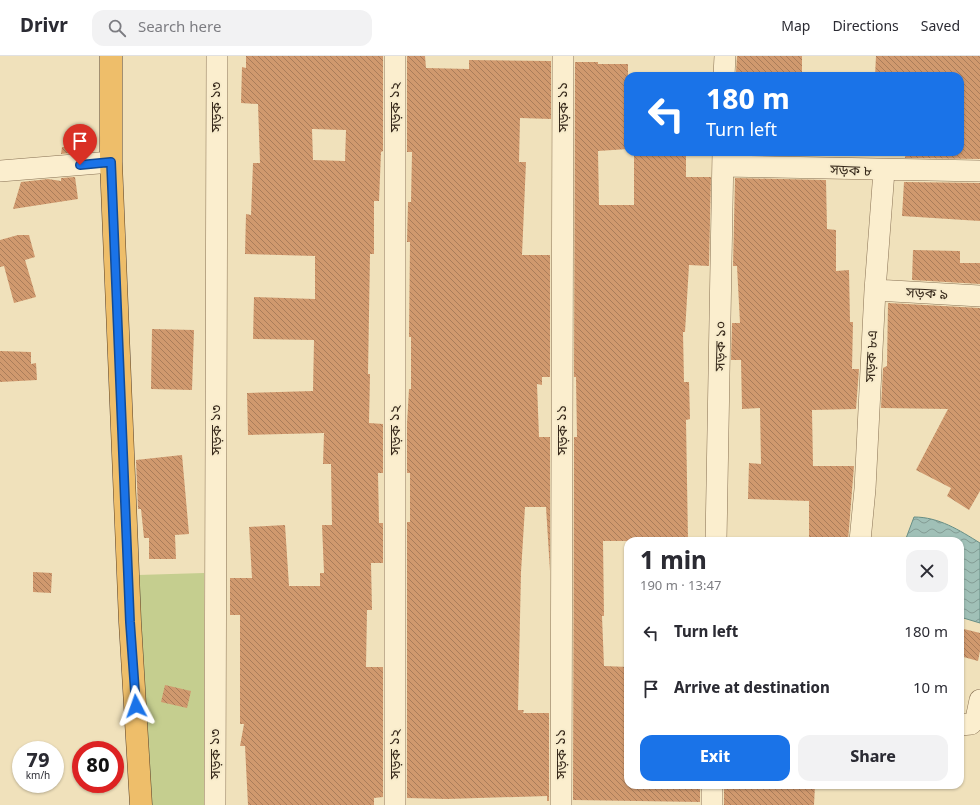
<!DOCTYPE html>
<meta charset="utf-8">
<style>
body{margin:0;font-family:Georgia,"Noto Sans Bengali",serif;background:#f2f2f3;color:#2b2b33;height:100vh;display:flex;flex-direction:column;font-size:15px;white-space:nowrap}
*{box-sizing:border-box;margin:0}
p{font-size:13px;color:#7c7c81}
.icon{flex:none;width:22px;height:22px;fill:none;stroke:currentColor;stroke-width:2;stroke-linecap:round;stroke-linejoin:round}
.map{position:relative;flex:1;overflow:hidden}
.panel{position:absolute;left:624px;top:481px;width:340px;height:252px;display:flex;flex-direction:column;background:#fff;border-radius:12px;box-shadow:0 1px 3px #0004}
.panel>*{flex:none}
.hud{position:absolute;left:624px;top:16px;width:340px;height:84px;border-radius:12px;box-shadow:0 1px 3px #0004;background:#1a73e8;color:#fff;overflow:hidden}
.speed{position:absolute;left:12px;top:685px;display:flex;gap:8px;font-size:20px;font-weight:700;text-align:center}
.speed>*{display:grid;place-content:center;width:52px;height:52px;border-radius:50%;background:#fff;box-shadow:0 1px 3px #0004;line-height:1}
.speed small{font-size:10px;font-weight:400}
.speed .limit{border:6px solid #d22;background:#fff;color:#111}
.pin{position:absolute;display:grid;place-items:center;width:34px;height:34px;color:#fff;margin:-41px -17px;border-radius:50% 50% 50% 0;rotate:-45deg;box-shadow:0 0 4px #0007}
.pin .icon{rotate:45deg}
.me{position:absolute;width:44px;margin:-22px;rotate:356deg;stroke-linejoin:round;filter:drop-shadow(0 0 3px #0008)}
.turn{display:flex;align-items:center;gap:14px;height:84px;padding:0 16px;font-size:18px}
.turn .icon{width:52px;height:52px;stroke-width:2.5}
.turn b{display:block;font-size:28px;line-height:34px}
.round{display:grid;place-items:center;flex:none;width:42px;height:42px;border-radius:12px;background:#f2f2f3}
.overview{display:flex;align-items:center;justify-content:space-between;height:68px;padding:0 16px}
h1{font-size:24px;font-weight:700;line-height:30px}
.primary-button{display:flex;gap:8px;margin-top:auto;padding:8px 16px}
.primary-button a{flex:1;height:46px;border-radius:12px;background:#1a73e8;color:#fff;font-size:16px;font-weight:700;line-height:46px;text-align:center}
.primary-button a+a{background:#f2f2f3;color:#2b2b33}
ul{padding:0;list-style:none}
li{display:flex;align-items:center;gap:12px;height:56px;padding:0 16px}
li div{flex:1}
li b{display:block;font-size:15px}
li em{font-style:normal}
header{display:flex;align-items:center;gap:24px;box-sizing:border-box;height:56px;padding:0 20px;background:#fff;border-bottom:1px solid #e1e1e2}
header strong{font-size:19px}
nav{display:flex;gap:22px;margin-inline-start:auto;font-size:14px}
.search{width:280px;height:36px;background:#f2f2f3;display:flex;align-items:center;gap:10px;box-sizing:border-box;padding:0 14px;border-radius:12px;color:#7c7c81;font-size:15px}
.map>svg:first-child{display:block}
.grass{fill:#c5ce8f}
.water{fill:url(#water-waves);stroke:#678e85}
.building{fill:url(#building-back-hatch);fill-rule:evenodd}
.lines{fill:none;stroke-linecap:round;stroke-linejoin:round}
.minor-casing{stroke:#887154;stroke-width:22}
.trunk-casing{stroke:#553e29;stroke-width:23}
.minor{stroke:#fbeece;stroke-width:21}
.trunk{stroke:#eebe6a;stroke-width:22}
.route-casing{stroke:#114b97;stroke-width:10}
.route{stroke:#1a73e8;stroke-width:7}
.labels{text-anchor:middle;stroke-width:4;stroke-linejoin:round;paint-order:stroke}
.street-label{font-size:14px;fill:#36281a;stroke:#f7ebcb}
</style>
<header>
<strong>Drivr</strong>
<div class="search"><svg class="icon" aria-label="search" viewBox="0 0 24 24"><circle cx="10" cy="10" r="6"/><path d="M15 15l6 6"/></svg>Search here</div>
<nav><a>Map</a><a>Directions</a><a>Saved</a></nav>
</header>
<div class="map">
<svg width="980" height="749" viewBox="0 0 980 749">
<defs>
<pattern id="water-waves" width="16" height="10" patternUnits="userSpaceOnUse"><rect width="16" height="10" fill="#a0c0b7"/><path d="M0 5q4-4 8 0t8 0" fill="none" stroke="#839c94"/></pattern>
<pattern id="building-back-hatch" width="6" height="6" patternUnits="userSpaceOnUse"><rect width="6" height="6" fill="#d0996e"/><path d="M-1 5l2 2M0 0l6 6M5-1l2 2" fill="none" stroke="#aa7d5a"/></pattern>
</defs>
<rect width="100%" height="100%" fill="#f0e1bb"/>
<!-- grass -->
<path class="grass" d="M204 517V749H139L138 519Z"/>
<!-- water -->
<path class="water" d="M914 461C939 461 959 474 980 487V567L960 561V485H905Z"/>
<!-- building -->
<path class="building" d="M246 0H383V95L381 96 379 145H374V198H370L368 318H370L369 367 383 368V417H378L379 467H383V507H371L372 554H367L366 611H383V741L374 742V749H248L245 690H240L244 668H240V559H230V522H252L249 471 285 469 289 530H320V517H324L322 469H332L331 408H323L324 377 248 379 247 337 313 335 314 284 253 283 254 241 315 243V200L245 198 246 158 251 159 253 107H260L258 48 241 47 242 11 246 12ZM312 73 346 74 345 105 313 104Z
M407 0H425L426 12 469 13V4L551 5V63L520 62 519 106H526L522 199H550V321H542V329L537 328 539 381H550V515L546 451H525L521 516 518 654H524L523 657H549V745H547V740L447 743 407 742V466H410V417H407V368L409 333H411V281H409L410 186H407L408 146H411L412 96H407Z
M737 0H802V16H736Z
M876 0H980V103L905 102 906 96H960V20H875Z
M575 6H598V8H628V93L598 95 599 149H634V99H686V121H711L709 210 689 209 685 276H683L684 326H689L690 363 686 364 688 485H603L604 560H602L604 610 628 611V729H700V746L573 744 574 381H577L576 321H574Z
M62 91H69L70 97 61 98Z
M740 96H825L826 100 740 98Z
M75 121 78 143 13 153 21 126 48 123 61 125V122Z
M735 122 826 124 827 173 836 174V215L849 214 850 266H853L852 313H859L856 353 812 354 813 410H854L848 485H809V445L748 443 749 407 761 408 760 352 742 353 741 304H731L732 267H740L737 210H733Z
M904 126 980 127V165L902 160Z
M18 179H29L35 201 25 204 36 241 14 247 4 210 0 211V184Z
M913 194 960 195V207H980V228L912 224Z
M888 247 980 252V435L969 454 947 440 951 432 916 414 948 353 881 352 883 312 887 310Z
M152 273 194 274 192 334 151 333Z
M0 295 31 296V308L36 307 37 324 0 326Z
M182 399 189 478 175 479 176 503H149V482H144L141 453H138L136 404Z
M33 516 52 517 51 537 33 536Z
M960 572 980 577V595L978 605 960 600Z
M165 629 191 635 187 652 161 646Z
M724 729H815L814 749H724Z"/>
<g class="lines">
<!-- minor casing -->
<g class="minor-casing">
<path id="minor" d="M724 20 725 0
M723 110 980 115
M0 115 111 106
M875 234 980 240
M716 485 723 96
M860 485 865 433 875 234 884 115
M960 669 971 668 976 663 980 644
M215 749 217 0
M395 749V0
M561 749 563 0
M712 749V729"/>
</g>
<!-- trunk casing -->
<g class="trunk-casing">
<path id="trunk" d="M111 0V106L130 566 141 749"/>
</g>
<!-- minor -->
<use href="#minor" class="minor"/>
<!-- trunk -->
<use href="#trunk" class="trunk"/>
</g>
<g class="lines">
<!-- route casing -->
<g class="route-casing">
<path id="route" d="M80 109 111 106 130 566 136 650"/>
</g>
<!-- route -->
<use href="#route" class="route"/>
</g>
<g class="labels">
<!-- street labels -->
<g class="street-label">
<text transform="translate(216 51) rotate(-90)" y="5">সড়ক ১৩</text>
<text transform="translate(395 51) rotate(-90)" y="5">সড়ক ১২</text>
<text transform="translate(563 51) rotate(-90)" y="5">সড়ক ১১</text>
<text transform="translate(851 114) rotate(2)" y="5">সড়ক ৮</text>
<text transform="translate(927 237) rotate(3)" y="5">সড়ক ৯</text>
<text transform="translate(720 290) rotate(-89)" y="5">সড়ক ১০</text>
<text transform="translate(871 300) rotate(-87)" y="5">সড়ক ৮এ</text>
<text transform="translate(216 374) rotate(-90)" y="5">সড়ক ১৩</text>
<text transform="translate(395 374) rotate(-90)" y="5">সড়ক ১২</text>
<text transform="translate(562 374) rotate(-90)" y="5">সড়ক ১১</text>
<text transform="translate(215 698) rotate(-90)" y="5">সড়ক ১৩</text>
<text transform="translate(395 698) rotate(-90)" y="5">সড়ক ১২</text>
<text transform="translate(561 698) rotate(-90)" y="5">সড়ক ১১</text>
</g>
</g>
</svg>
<div class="speed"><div>79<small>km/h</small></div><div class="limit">80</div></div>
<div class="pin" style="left:80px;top:109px;background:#d93025"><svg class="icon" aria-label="arrive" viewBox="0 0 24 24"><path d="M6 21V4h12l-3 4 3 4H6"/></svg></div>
<svg class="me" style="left:136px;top:650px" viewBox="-20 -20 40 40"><path d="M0-17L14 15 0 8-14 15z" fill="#1a73e8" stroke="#fff" stroke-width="4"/></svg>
<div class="hud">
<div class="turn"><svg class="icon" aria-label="left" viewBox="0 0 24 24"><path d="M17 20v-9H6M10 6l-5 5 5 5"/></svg><div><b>180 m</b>Turn left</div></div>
</div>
<section class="panel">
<div class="overview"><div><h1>1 min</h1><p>190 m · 13:47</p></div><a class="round"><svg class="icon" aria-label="close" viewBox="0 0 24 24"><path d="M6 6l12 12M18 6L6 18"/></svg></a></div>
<ul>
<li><svg class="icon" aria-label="left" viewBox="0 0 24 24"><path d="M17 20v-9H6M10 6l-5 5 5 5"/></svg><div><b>Turn left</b></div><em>180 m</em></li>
<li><svg class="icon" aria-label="arrive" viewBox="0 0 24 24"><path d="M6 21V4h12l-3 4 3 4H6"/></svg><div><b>Arrive at destination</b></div><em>10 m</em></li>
</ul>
<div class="primary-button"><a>Exit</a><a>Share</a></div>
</section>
</div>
